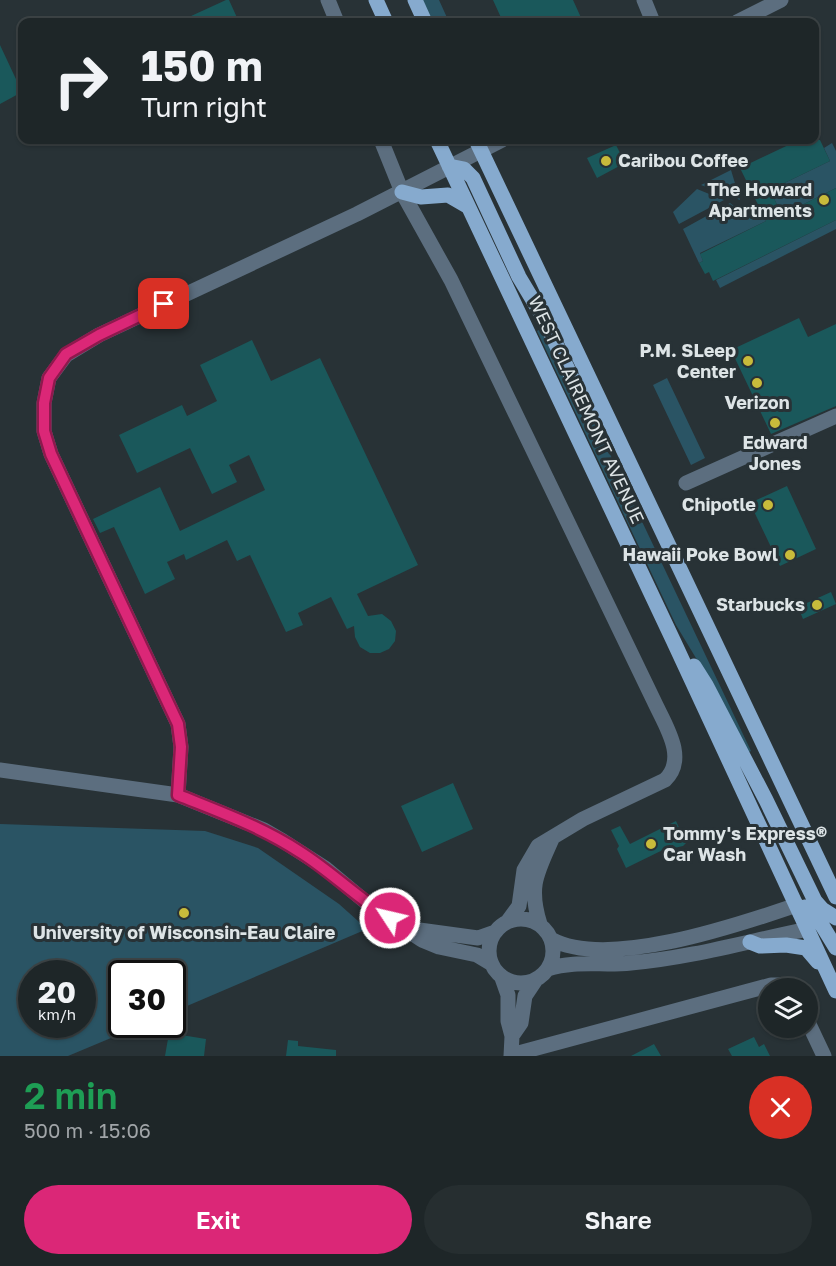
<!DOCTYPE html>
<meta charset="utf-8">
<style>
body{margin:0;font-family:"Golos Text",sans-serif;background:#262e30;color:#f1f3f6;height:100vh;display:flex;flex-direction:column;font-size:22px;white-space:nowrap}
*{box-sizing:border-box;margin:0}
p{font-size:20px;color:#a1a5a8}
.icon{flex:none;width:33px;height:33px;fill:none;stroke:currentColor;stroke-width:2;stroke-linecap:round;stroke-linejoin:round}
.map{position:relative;height:1056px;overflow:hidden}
.sheet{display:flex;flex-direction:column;background:#1e2628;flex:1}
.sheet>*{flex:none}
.banner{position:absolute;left:18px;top:18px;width:801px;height:126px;border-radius:12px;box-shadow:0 2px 4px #0004,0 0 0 2px #3c4345;background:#1e2628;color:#f1f3f6;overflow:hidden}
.controls{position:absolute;left:758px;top:978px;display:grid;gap:12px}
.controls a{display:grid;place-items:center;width:60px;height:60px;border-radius:50%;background:#1e2628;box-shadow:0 2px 4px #0004,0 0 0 2px #3c4345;font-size:30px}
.speed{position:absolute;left:18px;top:960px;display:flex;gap:12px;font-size:30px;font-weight:700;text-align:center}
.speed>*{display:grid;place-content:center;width:78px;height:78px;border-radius:50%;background:#1e2628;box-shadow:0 2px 4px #0004,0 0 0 2px #3c4345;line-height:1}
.speed small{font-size:15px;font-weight:400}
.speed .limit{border:3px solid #111;border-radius:9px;background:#fff;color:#111}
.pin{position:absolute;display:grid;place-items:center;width:51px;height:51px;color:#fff;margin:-26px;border-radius:12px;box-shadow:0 3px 9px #0006}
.me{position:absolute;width:66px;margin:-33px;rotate:305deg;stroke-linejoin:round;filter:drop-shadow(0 0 4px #0008)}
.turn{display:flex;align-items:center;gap:21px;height:126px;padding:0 24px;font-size:27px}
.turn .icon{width:78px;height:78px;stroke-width:2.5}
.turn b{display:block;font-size:42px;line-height:51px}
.round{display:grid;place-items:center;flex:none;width:63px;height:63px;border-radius:32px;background:#262e30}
.summary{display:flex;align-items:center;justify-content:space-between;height:102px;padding:0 24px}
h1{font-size:36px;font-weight:600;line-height:45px;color:#1e9e55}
.primary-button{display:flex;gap:12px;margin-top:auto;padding:12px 24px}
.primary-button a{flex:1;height:69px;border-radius:36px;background:#db2777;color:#fff;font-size:24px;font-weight:600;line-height:69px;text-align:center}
.primary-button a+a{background:#262e30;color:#f1f3f6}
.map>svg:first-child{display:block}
.green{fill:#2a5464;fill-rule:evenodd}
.building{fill:#1a585b}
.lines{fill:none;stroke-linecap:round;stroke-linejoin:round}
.minor{stroke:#5c6e7f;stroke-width:15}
.major{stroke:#86aace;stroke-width:15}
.route-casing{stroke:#8e194d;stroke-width:15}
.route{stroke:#db2777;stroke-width:10}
.poi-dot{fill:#c8bb3b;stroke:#283236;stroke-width:2}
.labels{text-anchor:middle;stroke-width:6;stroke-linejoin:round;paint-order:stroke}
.poi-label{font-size:18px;font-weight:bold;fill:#dde4e6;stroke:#283236;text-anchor:end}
.street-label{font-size:18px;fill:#dde4e6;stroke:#283236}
</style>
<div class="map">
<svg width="836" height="1056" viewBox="0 0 836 1056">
<rect width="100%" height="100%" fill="#283236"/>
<!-- green -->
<path class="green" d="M422 0H439L449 22H432Z
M832 143 836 151V188L782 215 770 190 830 161 824 148Z
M731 170 740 200 701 185Z
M697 189 724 200 679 224 673 212Z
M730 203 751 219 763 214 766 221 700 253 703 261 699 263 683 229Z
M836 220V229L720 288 716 280Z
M543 328 567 378 599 431 751 751 747 753 708 678 676 625 537 331Z
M667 378 705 458 691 465 653 385Z
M0 824 205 831 258 848 339 904 367 929 173 1012 172 974H122V1024L142 1025 68 1056H0ZM32 974H82V1024H32Z"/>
<!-- building -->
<path class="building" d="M226 0H229L239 22H178Z
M493 0H573L583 22H503Z
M0 45 22 92 0 104Z
M799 140H820L830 161 770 190 782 215 836 188V220L713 281 709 272 705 274 699 263 703 261 700 254 766 221 740 168Z
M616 145 625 163 597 178 587 158Z
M799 318 808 337 836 324V406L771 434 731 350Z
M252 340 271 381 320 358 418 565 357 594 368 616 382 614 391 621 396 631 395 641 389 649 380 653H370L360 647 355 637 354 626 347 629 331 597 298 613 303 625 286 632 250 555 237 561 227 540 186 560 184 554 167 562 175 579 145 594 114 527 100 533 93 519 160 487 180 531 265 490 249 455 229 465 237 482 212 494 190 448 137 473 119 435 182 405 187 416 217 401 200 365Z
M787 486 816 549 780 566 750 503Z
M831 592 836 604 803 619 798 607Z
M453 783 473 829 422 852 401 806Z
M676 821 686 843 683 846 674 848 673 845 626 868 617 849 619 846 611 830 620 826 630 844Z
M169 1033 206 1039 204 1056H165Z
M754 1037 759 1047 764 1044 770 1056H732L728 1049Z
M288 1040 298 1041V1046L336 1050V1056H286Z
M654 1044 661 1056H631Z"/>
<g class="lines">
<!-- minor -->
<path class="minor" d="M328 0 337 22
M644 0 653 22
M737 22 781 0
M381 140 402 192 451 280 654 701C665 725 688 758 665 780L583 819 538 846 524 870 519 906 508 921
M686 483 836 416
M0 770 178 795 264 830 283 841 325 868 373 908 422 940 439 947 477 955 492 964
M178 795 181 747 178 724 51 454 44 431V403L49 378 66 355 99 335 357 214 502 140
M489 951a32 32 0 1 1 64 0a32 32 0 1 1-64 0Z
M540 924C528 886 537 873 552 839
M412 929 478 938 495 932
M551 939C607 970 738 925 797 905
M548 969C575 960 603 966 631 963 690 958 749 941 808 929
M502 978 508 995V1021L512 1036 511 1056
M807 1020 824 1056
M512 1036 521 1023 525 996 535 981
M511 1055 771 985H785L790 988"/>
<!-- major -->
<path class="major" d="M376 0 386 22
M415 0 425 22
M437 140 673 640 836 991
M476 140 836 897
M449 166 464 169 473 178 519 277 543 317 572 378 600 411
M402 192 421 197 448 195 467 206
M694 666 706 685 766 800 815 901 822 909 836 918
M805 907 817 917 836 948
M750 942 760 946 786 945 806 948 818 962"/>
</g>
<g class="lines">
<!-- route casing -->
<g class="route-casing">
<path id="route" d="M164 304 99 335 66 354 49 378 44 403V431L51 454 178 724 181 747 178 795C220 812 262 827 300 852 332 872 358 899 390 918"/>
</g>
<!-- route -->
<use href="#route" class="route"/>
</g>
<!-- markers -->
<g class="poi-dot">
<circle cx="606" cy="161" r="6"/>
<circle cx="824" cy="200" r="6"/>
<circle cx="748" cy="361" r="6"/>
<circle cx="757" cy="383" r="6"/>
<circle cx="775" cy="423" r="6"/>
<circle cx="768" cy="505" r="6"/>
<circle cx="790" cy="555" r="6"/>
<circle cx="817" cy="605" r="6"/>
<circle cx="651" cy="844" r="6"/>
<circle cx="184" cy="913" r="6"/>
</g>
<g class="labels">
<!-- poi labels -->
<g class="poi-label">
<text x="618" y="167" text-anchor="start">Caribou Coffee</text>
<text x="812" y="196">The Howard<tspan x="812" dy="21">Apartments</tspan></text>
<text x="736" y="357">P.M. SLeep<tspan x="736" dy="21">Center</tspan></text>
<text x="757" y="409" text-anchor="middle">Verizon</text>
<text x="775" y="449" text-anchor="middle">Edward<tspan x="775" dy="21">Jones</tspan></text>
<text x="756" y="511">Chipotle</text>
<text x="778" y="561">Hawaii Poke Bowl</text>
<text x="805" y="611">Starbucks</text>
<text x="663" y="840" text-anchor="start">Tommy's Express®<tspan x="663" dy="21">Car Wash</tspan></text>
<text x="184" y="939" text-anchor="middle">University of Wisconsin-Eau Claire</text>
</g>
<!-- street labels -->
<g class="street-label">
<text transform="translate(586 410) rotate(65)" y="6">WEST CLAIREMONT AVENUE</text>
</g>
</g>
</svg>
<div class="controls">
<a><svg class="icon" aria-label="layers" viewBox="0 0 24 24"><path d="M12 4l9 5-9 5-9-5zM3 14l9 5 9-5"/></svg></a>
</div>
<div class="speed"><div>20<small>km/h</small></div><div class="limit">30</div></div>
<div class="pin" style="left:164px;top:304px;background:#d93025"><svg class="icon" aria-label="arrive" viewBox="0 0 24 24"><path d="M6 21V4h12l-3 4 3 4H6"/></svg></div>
<svg class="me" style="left:390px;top:918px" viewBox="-20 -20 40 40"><circle r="17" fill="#db2777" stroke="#fff" stroke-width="3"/><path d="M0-11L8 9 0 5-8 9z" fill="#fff"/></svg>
<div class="banner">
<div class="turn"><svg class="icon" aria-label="right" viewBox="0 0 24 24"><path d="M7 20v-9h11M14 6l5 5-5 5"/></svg><div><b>150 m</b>Turn right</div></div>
</div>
</div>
<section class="sheet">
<div class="summary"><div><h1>2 min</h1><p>500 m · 15:06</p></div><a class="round" style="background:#d93025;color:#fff"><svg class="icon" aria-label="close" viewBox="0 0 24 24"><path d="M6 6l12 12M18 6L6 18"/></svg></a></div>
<div class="primary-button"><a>Exit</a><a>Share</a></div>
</section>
